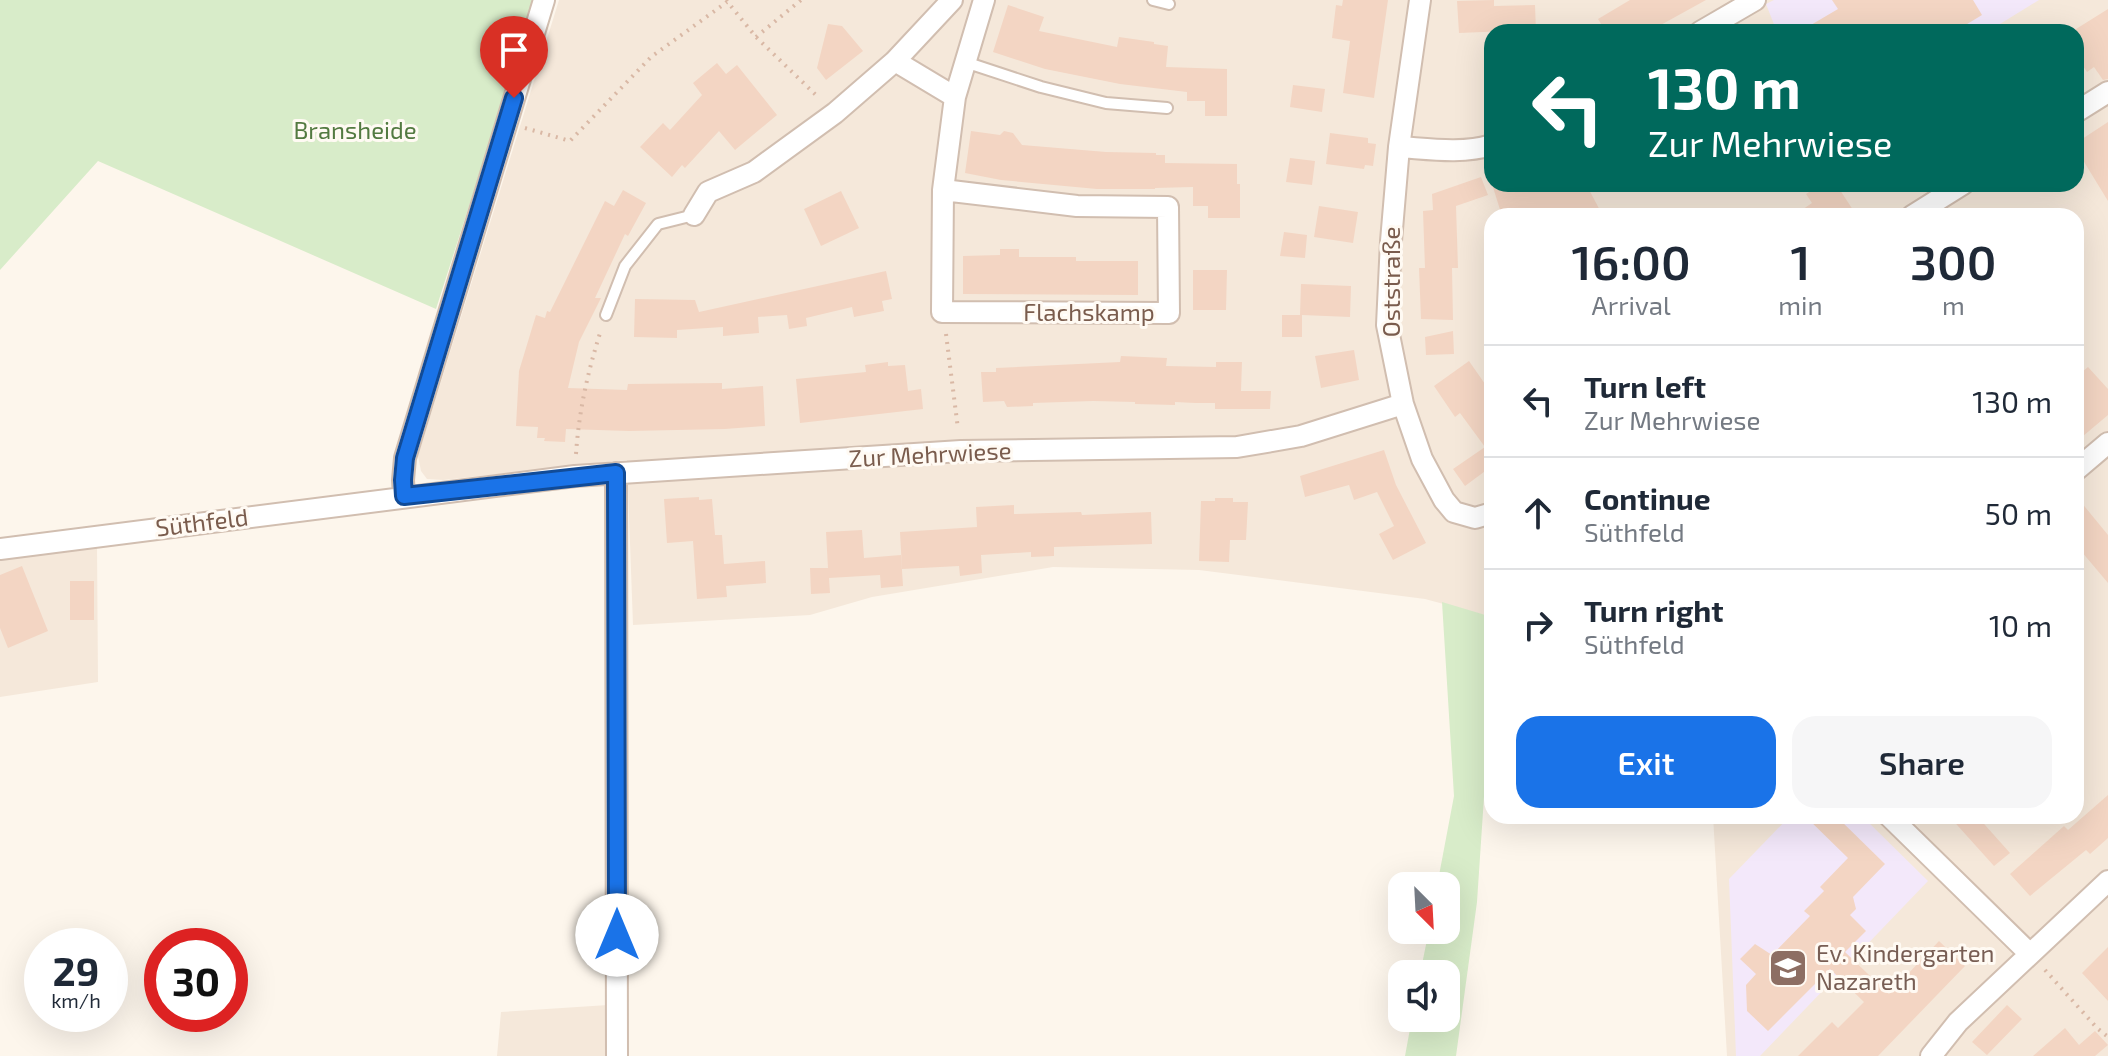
<!DOCTYPE html>
<meta charset="utf-8">
<style>
body{margin:0;font-family:"Exo 2",sans-serif;background:#f6f6f7;color:#1f2937;height:100vh;display:flex;flex-direction:column;font-size:30px;white-space:nowrap}
*{box-sizing:border-box;margin:0}
p{font-size:26px;color:#747a83}
.icon{flex:none;width:44px;height:44px;fill:none;stroke:currentColor;stroke-width:2;stroke-linecap:round;stroke-linejoin:round}
.map{position:relative;flex:1;overflow:hidden}
.drawer{position:absolute;left:1484px;top:208px;width:600px;height:616px;display:flex;flex-direction:column;background:#fff;border-radius:24px;box-shadow:0 8px 32px #0002}
.drawer>*{flex:none}
.hud{position:absolute;left:1484px;top:24px;width:600px;height:168px;border-radius:24px;box-shadow:0 8px 32px #0002;background:#00695c;color:#fff;overflow:hidden}
.needle{width:52px;rotate:156deg}
.tools{position:absolute;left:1388px;top:872px;display:grid;gap:16px}
.tools a{display:grid;place-items:center;width:72px;height:72px;border-radius:16px;background:#fff;box-shadow:0 8px 32px #0002;font-size:40px}
.speed{position:absolute;left:24px;top:928px;display:flex;gap:16px;font-size:40px;font-weight:700;text-align:center}
.speed>*{display:grid;place-content:center;width:104px;height:104px;border-radius:50%;background:#fff;box-shadow:0 8px 32px #0002;line-height:1}
.speed small{font-size:20px;font-weight:400}
.speed .limit{border:12px solid #d22;background:#fff;color:#111}
.pin{position:absolute;display:grid;place-items:center;width:68px;height:68px;color:#fff;margin:-82px -34px;border-radius:50% 50% 50% 0;rotate:-45deg;box-shadow:0 0 8px #0007}
.pin .icon{rotate:45deg}
.me{position:absolute;width:88px;margin:-44px;rotate:0deg;stroke-linejoin:round;filter:drop-shadow(0 0 6px #0008)}
.turn{display:flex;align-items:center;gap:28px;height:168px;padding:0 32px;font-size:36px}
.turn .icon{width:104px;height:104px;stroke-width:2.5}
.turn b{display:block;font-size:56px;line-height:68px}
.eta{display:flex;justify-content:space-evenly;align-items:center;height:136px;text-align:center}
.eta b{font-size:48px;font-weight:600;line-height:56px}
.button{display:flex;gap:16px;margin-top:auto;padding:16px 32px}
.button a{flex:1;height:92px;border-radius:24px;background:#1a73e8;color:#fff;font-size:32px;font-weight:600;line-height:92px;text-align:center}
.button a+a{background:#f6f6f7;color:#1f2937}
ul{padding:0;list-style:none}
li{display:flex;align-items:center;gap:24px;height:112px;padding:0 32px;border-top:2px solid #e0e1e3}
li div{flex:1}
li b{display:block;font-size:30px}
li em{font-style:normal}
.map>svg:first-child{display:block}
.residential{fill:#f5e8da;fill-rule:evenodd}
.education{fill:#f3e8fa}
.green{fill:#d8ecc9}
.building{fill:#f3d5c3}
.lines{fill:none;stroke-linecap:round;stroke-linejoin:round}
.lane-casing{stroke:#d1beb0;stroke-width:14}
.street-casing{stroke:#d1beb0;stroke-width:24}
.path{stroke:#d9b8a5;stroke-width:4;stroke-dasharray:2 6;stroke-linecap:butt}
.lane{stroke:#fff;stroke-width:10}
.street{stroke:#fff;stroke-width:20}
.route-casing{stroke:#114b97;stroke-width:20}
.route{stroke:#1a73e8;stroke-width:14}
.labels{text-anchor:middle;stroke-width:6;stroke-linejoin:round;paint-order:stroke}
.park-label{font-size:24px;fill:#537a41;stroke:#fffaf3}
.street-label{font-size:24px;fill:#7a5c4d;stroke:#fffaf3}
.education-label{font-size:24px;fill:#785e54;stroke:#fffaf3;text-anchor:start}
</style>
<div class="map">
<svg width="2108" height="1056" viewBox="0 0 2108 1056">
<rect width="100%" height="100%" fill="#fdf6ec"/>
<!-- residential -->
<path class="residential" d="M559 0H2108V1056H1727L1713 816H2076V216H1492V617L1425 599 1199 570 1053 567 872 597 810 615 633 625 627 460 443 480 427 479 421 471 418 456ZM1492 32H2076V184H1492Z
M97 545 98 682 0 697V558Z
M608 1005V1056H497L501 1012Z"/>
<!-- education -->
<path class="education" d="M1774 0H2039L1987 32H1777L1766 4Z
M1790 816H1862L1928 881 1760 1056H1736L1729 879Z"/>
<!-- green -->
<path class="green" d="M0 0H535L436 309 98 161 0 270Z
M1442 602 1492 617V677L1477 902 1456 1056H1405L1412 1018H1446V974H1420L1429 930H1446V886H1437L1454 796Z"/>
<!-- building -->
<path class="building" d="M1343 0H1388L1374 98 1343 93 1350 41 1332 38 1336 5 1342 6Z
M1494 0V6L1535 5 1536 32 1507 31 1459 33 1457 1Z
M1630 0H1706L1648 32H1606L1598 19Z
M1832 0H1973L1982 15 1954 32H1799L1838 9Z
M1008 5 1044 17 1039 31 1117 47 1119 37 1154 42V44L1168 46 1166 67 1227 69V116H1205V101H1187V92L1120 84 1045 69 993 52Z
M2108 9V79L2103 80 2094 67 2087 72 2076 55V29Z
M828 24 842 26 863 51 826 80 817 68Z
M717 63 726 74 737 65 777 115 735 150 719 131 685 168 682 165 672 177 640 147 663 123 670 130 702 95 693 83Z
M1293 85 1325 89 1322 112 1290 107Z
M2108 122V201L2078 152 2084 149 2079 141Z
M971 131 1000 135 1004 131 1013 133 1022 145 1106 152 1156 153V155H1165V163L1237 164V184H1240V218H1208V206H1193V187L1155 188V189H1097L1001 180 965 173Z
M1330 133 1368 138V143L1376 144 1373 166 1365 165 1364 169 1326 164Z
M1290 158 1315 161 1312 185 1286 182Z
M1481 177 1488 195 1456 206 1458 268H1452L1453 320 1421 319 1419 268H1425L1423 211 1433 210 1432 194Z
M1492 184H1586L1603 216H1578L1575 208 1550 216H1502Z
M1822 184H1836L1857 216H1793L1812 203 1806 194Z
M623 190 646 203 628 236 625 234 595 298H601L579 342 568 388 627 390 628 384 722 383V389L763 386 765 426 725 429 629 431 566 429 565 442 544 441 545 438H537L538 427 516 426 519 371 536 315 545 318 547 311 550 312 605 201 614 206Z
M841 191 859 228 821 246 804 209Z
M1319 206 1358 212 1353 243 1314 237Z
M1284 232 1307 235 1305 258 1280 256Z
M1000 249H1019V257H1076V261H1138V295L963 294V256L1000 255Z
M1193 270H1227L1226 310H1193Z
M886 271 892 299 882 301 884 311 854 317 852 307 806 318 807 326 789 329 787 315 758 317 759 333 723 336V327L677 330V338L634 337 635 299 695 300 699 312Z
M1301 284 1351 286 1350 317 1302 315V337H1282V315H1300Z
M1453 331 1454 354 1426 355 1425 337Z
M1354 350 1359 380 1321 388 1315 356Z
M1121 356 1167 358 1166 366 1216 367V362H1242L1241 391H1271L1270 409H1215V403H1195L1175 402V405L1135 404V402L1093 401 1033 403V406L1007 407 1004 401 983 402 981 372H996V368L1120 362Z
M1469 361 1492 394V466L1465 486 1453 469 1485 447 1460 413 1455 417 1434 386Z
M888 362V366L905 365 908 391 921 389 923 409 800 423 796 379 866 372 865 365Z
M2088 367 2108 389V415L2076 442V377Z
M1384 450 1396 485 1426 543 1393 560 1379 534 1394 526 1377 492 1354 500 1349 485 1305 497 1300 476Z
M2076 496 2108 535V583L2076 545Z
M699 497V500L712 499 715 535H722L724 564 765 561 766 583 726 586 727 597 697 599 693 541 667 543 664 499Z
M1215 498H1233V502H1248L1246 540H1230L1229 562 1199 561 1201 501H1215Z
M1014 505V514L1081 512 1082 515 1151 512 1152 544 1054 547V556L1031 557V552L981 555 982 573 960 576 959 566 902 569 900 532 977 527 976 507Z
M862 530 864 558 901 555 903 586 881 588 880 575 829 578 830 593 811 594 810 568H828L826 532Z
M22 566 48 631 8 648 0 628V575Z
M70 581H94V620H70Z
M2108 795V838L2090 854 2086 850 2030 896 2010 874 2064 826 2068 830Z
M1805 816H1836L1885 864 1853 897 1856 909 1850 915 1866 931 1845 952 1889 994 1939 941 1965 966 1878 1056H1798L1832 1022 1838 1028 1864 1002 1830 969 1768 1031 1747 1011 1746 985 1756 974 1740 959 1755 944 1772 955 1810 916 1804 911 1824 891 1820 887 1848 858Z
M1949 816H1977L2010 853 1994 866Z
M2108 947V1001L2082 973Z
M2007 1005 2022 1019 1987 1055 1972 1042Z
M2065 1028 2079 1045 2095 1031 2108 1045 2095 1056H2033Z"/>
<g class="lines">
<!-- lane casing -->
<g class="lane-casing">
<path id="lane" d="M1153 0 1169 4
M965 62 1041 87 1106 103 1167 108
M606 315 625 266 658 224 694 215"/>
</g>
<!-- street casing -->
<g class="street-casing">
<path id="street" d="M1420 0 1399 147 1391 241 1387 325 1403 404 1422 459 1444 500 1454 512 1475 518 1492 513
M1700 32 1755 0
M895 61 955 97
M2076 112 2108 92
M1399 147C1430 149 1462 154 1492 145
M943 190 1077 206 1168 207 1169 313 942 312 943 190 955 97 984 0
M694 215 708 192 754 172 835 113 895 61 952 0
M1912 216 1963 184
M2076 470 2108 443
M616 473 617 1056
M404 496 403 480 405 458 544 0
M0 549 575 476 961 451 1237 447 1301 436 1403 404
M1889 816 2030 954
M1931 1056 1958 1022 2108 881"/>
</g>
<!-- path -->
<path class="path" d="M726 0 756 37 819 98
M756 37 801 0
M525 128 570 141 651 57 727 2
M946 334 958 429
M576 454C579 410 588 371 601 330
M2045 970 2097 1028 2108 1037"/>
<!-- lane -->
<use href="#lane" class="lane"/>
<!-- street -->
<use href="#street" class="street"/>
</g>
<g class="lines">
<!-- route casing -->
<g class="route-casing">
<path id="route" d="M514 98 405 458 403 480 404 496 616 473 617 935"/>
</g>
<!-- route -->
<use href="#route" class="route"/>
</g>
<!-- icons -->
<defs>
<g id="school-square" transform="scale(2)"><rect x="-9" y="-9" width="18" height="18" rx="4" fill="#8d6e63" stroke="#fffaf3"/><path d="M0-5L7-2L0 1L-7-2ZM-4 1L0 2.5L4 1V4Q0 6-4 4Z" fill="#fff"/></g>
</defs>
<g fill-rule="evenodd">
<use href="#school-square" x="1788" y="968"/>
</g>
<g class="labels">
<!-- park labels -->
<g class="park-label">
<text x="355" y="139">Bransheide</text>
</g>
<!-- street labels -->
<g class="street-label">
<text transform="translate(1392 282) rotate(-90)" y="8">Oststraße</text>
<text x="1089" y="321">Flachskamp</text>
<text transform="translate(930 455) rotate(-3)" y="8">Zur Mehrwiese</text>
<text transform="translate(202 523) rotate(-7)" y="8">Süthfeld</text>
</g>
<!-- education labels -->
<g class="education-label">
<text x="1816" y="962">Ev. Kindergarten<tspan x="1816" dy="28">Nazareth</tspan></text>
</g>
</g>
</svg>
<div class="tools">
<a><svg class="needle" viewBox="-14 -14 28 28"><path d="M0-13l5 13h-10z" fill="#e53935"/><path d="M0 13l5-13h-10z" fill="#747a83"/></svg></a>
<a><svg class="icon" aria-label="sound" viewBox="0 0 24 24"><path d="M4 9h4l5-4v14l-5-4H4zM17 9q2 3 0 6"/></svg></a>
</div>
<div class="speed"><div>29<small>km/h</small></div><div class="limit">30</div></div>
<div class="pin" style="left:514px;top:98px;background:#d93025"><svg class="icon" aria-label="arrive" viewBox="0 0 24 24"><path d="M6 21V4h12l-3 4 3 4H6"/></svg></div>
<svg class="me" style="left:617px;top:935px" viewBox="-20 -20 40 40"><circle r="19" fill="#fff"/><path d="M0-13L10 11 0 6-10 11z" fill="#1a73e8"/></svg>
<div class="hud">
<div class="turn"><svg class="icon" aria-label="left" viewBox="0 0 24 24"><path d="M17 20v-9H6M10 6l-5 5 5 5"/></svg><div><b>130 m</b>Zur Mehrwiese</div></div>
</div>
<section class="drawer">
<div class="eta">
<div><b>16:00</b><p>Arrival</p></div>
<div><b>1</b><p>min</p></div>
<div><b>300</b><p>m</p></div>
</div>
<ul>
<li><svg class="icon" aria-label="left" viewBox="0 0 24 24"><path d="M17 20v-9H6M10 6l-5 5 5 5"/></svg><div><b>Turn left</b><p>Zur Mehrwiese</p></div><em>130 m</em></li>
<li><svg class="icon" aria-label="ahead" viewBox="0 0 24 24"><path d="M12 20V5M6 11l6-6 6 6"/></svg><div><b>Continue</b><p>Süthfeld</p></div><em>50 m</em></li>
<li><svg class="icon" aria-label="right" viewBox="0 0 24 24"><path d="M7 20v-9h11M14 6l5 5-5 5"/></svg><div><b>Turn right</b><p>Süthfeld</p></div><em>10 m</em></li>
</ul>
<div class="button"><a>Exit</a><a>Share</a></div>
</section>
</div>
